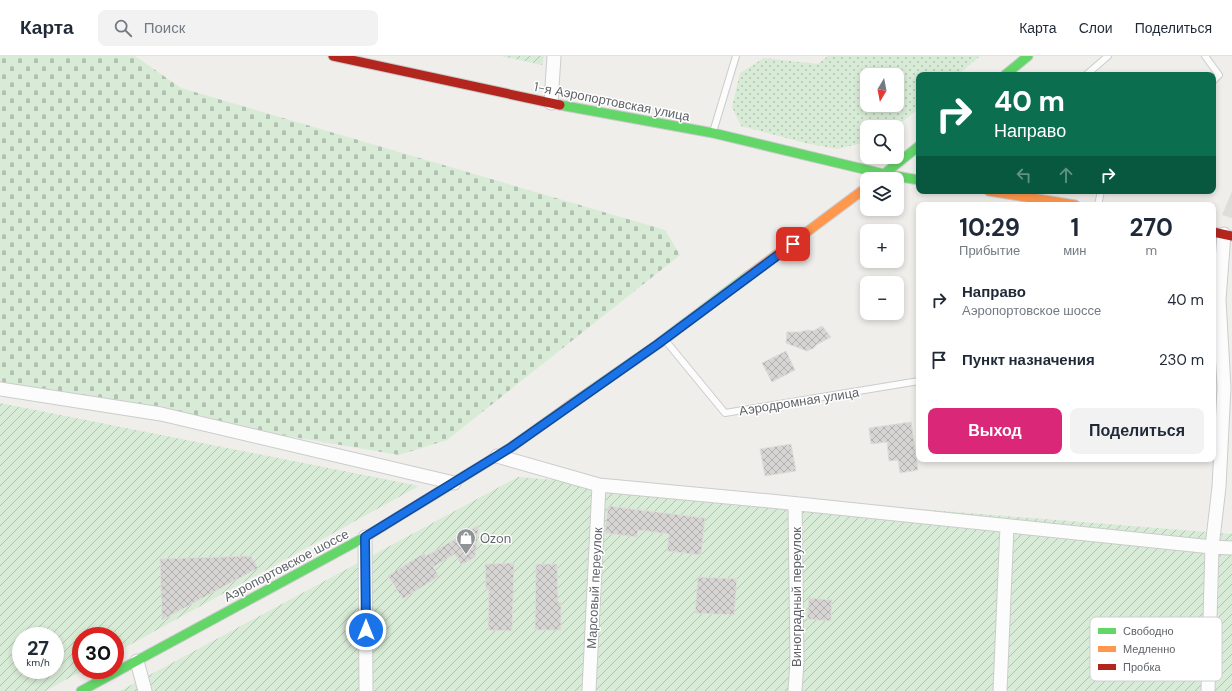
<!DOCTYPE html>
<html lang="ru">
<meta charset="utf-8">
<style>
body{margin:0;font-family:"DM Sans",sans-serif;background:#f2f2f3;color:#1f2937;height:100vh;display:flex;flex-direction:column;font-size:15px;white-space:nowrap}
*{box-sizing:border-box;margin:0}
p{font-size:13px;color:#747a83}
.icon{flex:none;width:22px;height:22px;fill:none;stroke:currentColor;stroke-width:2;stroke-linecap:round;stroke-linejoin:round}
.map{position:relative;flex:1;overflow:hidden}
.side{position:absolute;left:916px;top:146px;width:300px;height:260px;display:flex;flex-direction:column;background:#fff;border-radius:8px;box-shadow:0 2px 6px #0003}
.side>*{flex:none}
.banner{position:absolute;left:916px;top:16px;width:300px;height:122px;border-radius:8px;box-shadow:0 2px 6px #0003;background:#0b6e4f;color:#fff;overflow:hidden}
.needle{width:26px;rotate:190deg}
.fabs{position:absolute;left:860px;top:12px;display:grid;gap:8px}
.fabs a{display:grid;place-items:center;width:44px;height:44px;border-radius:8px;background:#fff;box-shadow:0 2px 6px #0003;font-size:20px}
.speed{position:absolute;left:12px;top:571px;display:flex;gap:8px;font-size:20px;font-weight:700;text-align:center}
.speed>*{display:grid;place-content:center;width:52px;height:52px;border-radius:50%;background:#fff;box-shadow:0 2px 6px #0003;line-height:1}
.speed small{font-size:10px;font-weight:400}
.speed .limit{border:6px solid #d22;background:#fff;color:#111}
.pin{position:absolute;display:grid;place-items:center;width:34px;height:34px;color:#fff;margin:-17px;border-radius:8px;box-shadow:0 2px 6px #0006}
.me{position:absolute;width:44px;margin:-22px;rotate:0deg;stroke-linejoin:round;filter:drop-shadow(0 0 3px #0008)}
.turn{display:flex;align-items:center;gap:14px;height:84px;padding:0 12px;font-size:18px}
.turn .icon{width:52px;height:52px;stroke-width:2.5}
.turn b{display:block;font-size:28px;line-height:34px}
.lanes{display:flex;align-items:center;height:38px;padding:0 12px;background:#0003;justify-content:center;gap:20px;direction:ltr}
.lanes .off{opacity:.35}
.eta{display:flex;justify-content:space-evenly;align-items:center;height:68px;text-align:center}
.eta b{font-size:24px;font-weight:700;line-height:28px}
.action{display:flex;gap:8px;margin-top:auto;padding:8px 12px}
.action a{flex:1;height:46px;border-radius:8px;background:#db2777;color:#fff;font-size:16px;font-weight:700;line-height:46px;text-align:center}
.action a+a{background:#f2f2f3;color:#1f2937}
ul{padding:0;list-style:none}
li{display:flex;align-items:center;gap:12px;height:60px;padding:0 12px}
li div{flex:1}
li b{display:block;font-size:15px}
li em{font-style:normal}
header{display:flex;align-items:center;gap:24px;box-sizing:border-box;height:56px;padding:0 20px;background:#fff;border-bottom:1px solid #e0e1e3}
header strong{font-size:19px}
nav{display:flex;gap:22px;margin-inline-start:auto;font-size:14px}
.search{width:280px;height:36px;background:#f2f2f3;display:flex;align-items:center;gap:10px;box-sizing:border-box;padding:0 14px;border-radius:8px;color:#747a83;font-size:15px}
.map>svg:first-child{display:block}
.industrial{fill:#dfddda}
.grass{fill:url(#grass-dots);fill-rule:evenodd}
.cemetery{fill:url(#cemetery-stones)}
.garden{fill:url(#garden-furrows);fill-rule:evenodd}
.building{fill:url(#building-cross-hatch);stroke:#deddd9}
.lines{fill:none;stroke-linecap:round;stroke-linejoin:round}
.lane-casing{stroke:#cbcccc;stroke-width:8}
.street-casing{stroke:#cbcccc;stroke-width:15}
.fast-casing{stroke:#cacacb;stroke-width:11}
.slow-casing{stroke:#cacacb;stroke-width:11}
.jam-casing{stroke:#cacacb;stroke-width:11}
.lane{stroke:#fdfcfc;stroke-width:6}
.street{stroke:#fdfcfc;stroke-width:13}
.fast{stroke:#63d668;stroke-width:9}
.slow{stroke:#ff974d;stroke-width:9}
.jam{stroke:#b3261e;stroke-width:9}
.route-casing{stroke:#114b97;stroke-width:10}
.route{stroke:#1a73e8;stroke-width:7}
.labels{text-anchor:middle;stroke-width:3;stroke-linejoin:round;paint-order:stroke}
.street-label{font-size:13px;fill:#5f6368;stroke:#fff}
.poi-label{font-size:13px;fill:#5f6368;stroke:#fff;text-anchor:start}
.key{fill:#fff;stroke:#cfd0d2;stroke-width:1}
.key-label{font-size:11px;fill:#5f6368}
</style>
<header>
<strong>Карта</strong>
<div class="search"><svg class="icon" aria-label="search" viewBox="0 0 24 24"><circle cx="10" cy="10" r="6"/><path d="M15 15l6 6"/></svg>Поиск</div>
<nav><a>Карта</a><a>Слои</a><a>Поделиться</a></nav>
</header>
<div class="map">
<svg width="1232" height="635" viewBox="0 0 1232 635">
<defs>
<pattern id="grass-dots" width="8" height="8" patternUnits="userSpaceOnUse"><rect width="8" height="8" fill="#d8ebd6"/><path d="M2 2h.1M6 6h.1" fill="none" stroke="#b2c2b1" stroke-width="1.8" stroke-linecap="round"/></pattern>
<pattern id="cemetery-stones" width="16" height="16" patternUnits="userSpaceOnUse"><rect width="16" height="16" fill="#d8ebd6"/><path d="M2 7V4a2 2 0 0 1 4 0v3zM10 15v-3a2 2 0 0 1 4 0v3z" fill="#b2c2b1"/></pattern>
<pattern id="garden-furrows" width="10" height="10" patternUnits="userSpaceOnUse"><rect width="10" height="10" fill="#d8ebd6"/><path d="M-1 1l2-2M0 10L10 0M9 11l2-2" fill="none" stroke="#b2c2b1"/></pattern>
<pattern id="building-cross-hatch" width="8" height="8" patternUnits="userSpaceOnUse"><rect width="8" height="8" fill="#d6d5d3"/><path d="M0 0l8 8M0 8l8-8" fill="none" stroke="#b1b0af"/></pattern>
</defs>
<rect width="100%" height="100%" fill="#efeeea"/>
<!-- industrial -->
<path class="industrial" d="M1232 135V162L1222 159Z"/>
<!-- grass -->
<path class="grass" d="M828 0H980L958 19H919V52L905 64 893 71H867V86L837 93 805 87 741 70 732 51 740 17 764 2 818 8ZM867 19H897V49H867Z"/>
<!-- cemetery -->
<path class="cemetery" d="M0 0H135L181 32 665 174 680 199 447 384 399 399 72 343 0 327Z"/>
<!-- garden -->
<path class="garden" d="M501 0H544L542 9Z
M0 347 419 430 115 597V580H81V614H84L45 635H0ZM21 580H55V614H21Z
M518 421 1232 478V635H120Z"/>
<!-- building -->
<path class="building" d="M822 270 831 281 816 289 814 292 807 295 786 287 787 276H800L808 274 813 275Z
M786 295 795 314 772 326 762 307Z
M911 366 918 414 900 417 898 404 889 405 887 386 871 388 869 372Z
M791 388 796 415 765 420 760 393Z
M608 450 705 462 701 499 667 495 669 478 638 474 637 481 605 477Z
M479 469 475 501 461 509 455 498 433 511 439 520 403 543 388 520 424 497 426 500Z
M251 500 258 512 162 564 160 503Z
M511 507 514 508 512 575 488 574 489 534H486L485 508Z
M536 508H557L558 546H561V574H535Z
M698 521 737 523 734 559 695 557Z
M809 542 832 544 831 565 807 563Z"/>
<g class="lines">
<!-- lane casing -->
<g class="lane-casing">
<path id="lane" d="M1205 0 1219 19 1213 25
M1086 19 1108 0
M713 76 736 0
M1098 149 1101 135
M665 284 725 357 919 325"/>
</g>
<!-- street casing -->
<g class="street-casing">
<path id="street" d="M551 47 554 0
M0 333 161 358 454 427
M497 400 599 429 770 445 1212 491 1232 492
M795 448 797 606 795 635
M365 481 366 635
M137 605 145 635
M589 635 599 429
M1000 635 1007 470
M1208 635 1212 491 1219 431 1224 331 1219 244 1224 178"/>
</g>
<!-- fast casing -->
<g class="fast-casing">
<path id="fast" d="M1005 19 1028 0
M560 49 713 77 884 118 919 124
M879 122 919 90
M573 347 658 288 748 220
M81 635 365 481 383 470"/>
</g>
<!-- slow casing -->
<g class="slow-casing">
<path id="slow" d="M989 135 1075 149
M748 220 867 131
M383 470 510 392 573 347"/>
</g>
<!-- jam casing -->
<g class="jam-casing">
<path id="jam" d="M333 0 560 49
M1213 176 1232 180"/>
</g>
<!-- lane -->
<use href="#lane" class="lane"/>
<!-- street -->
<use href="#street" class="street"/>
<!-- fast -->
<use href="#fast" class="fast"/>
<!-- slow -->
<use href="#slow" class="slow"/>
<!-- jam -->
<use href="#jam" class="jam"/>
</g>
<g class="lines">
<!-- route casing -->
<g class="route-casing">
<path id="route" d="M366 574 365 481 510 392 658 288 793 188"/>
</g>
<!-- route -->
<use href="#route" class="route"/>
</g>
<!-- icons -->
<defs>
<g id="shop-pin" transform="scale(1)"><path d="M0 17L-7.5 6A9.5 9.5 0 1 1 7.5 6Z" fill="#919496" stroke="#fff"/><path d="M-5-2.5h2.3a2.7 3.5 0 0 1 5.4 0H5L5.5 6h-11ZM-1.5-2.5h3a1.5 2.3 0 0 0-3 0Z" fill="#fff"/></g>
</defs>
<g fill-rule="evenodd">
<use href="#shop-pin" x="466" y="482"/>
</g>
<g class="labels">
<!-- street labels -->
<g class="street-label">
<text transform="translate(612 45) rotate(11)" y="5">1-я Аэропортовская улица</text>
<text transform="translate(799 345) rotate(-9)" y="5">Аэродромная улица</text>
<text transform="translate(286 509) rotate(-28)" y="5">Аэропортовское шоссе</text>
<text transform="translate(594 532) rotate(-87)" y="5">Марсовый переулок</text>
<text transform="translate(796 541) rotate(-90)" y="5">Виноградный переулок</text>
</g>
<!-- poi labels -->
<g class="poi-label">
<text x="480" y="487">Ozon</text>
</g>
</g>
<!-- legend -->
<rect x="1090" y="561" width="132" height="64" rx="6" class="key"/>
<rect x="1098" y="572" width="18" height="6" fill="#63d668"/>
<rect x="1098" y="590" width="18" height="6" fill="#ff974d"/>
<rect x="1098" y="608" width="18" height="6" fill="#b3261e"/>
<g class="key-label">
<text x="1123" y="579">Свободно</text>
<text x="1123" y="597">Медленно</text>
<text x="1123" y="615">Пробка</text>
</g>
</svg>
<div class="fabs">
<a><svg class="needle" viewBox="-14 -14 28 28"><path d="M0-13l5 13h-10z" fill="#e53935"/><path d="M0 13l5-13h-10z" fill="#747a83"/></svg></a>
<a><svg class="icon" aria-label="search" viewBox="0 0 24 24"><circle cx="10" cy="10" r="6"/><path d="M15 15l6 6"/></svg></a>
<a><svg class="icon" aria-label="layers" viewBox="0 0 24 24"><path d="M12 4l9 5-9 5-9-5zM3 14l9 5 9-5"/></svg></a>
<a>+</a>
<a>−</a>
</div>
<div class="speed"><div>27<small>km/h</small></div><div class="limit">30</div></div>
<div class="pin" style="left:793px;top:188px;background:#d93025"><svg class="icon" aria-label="arrive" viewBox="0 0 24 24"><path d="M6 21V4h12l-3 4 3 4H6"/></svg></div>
<svg class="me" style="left:366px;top:574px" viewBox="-20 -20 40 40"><circle r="17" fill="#1a73e8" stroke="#fff" stroke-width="3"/><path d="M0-11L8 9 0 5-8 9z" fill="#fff"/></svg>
<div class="banner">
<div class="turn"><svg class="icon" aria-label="right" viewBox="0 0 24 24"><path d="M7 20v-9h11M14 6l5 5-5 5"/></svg><div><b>40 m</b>Направо</div></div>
<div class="lanes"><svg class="icon off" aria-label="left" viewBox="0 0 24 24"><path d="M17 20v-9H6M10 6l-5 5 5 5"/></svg><svg class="icon off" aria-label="ahead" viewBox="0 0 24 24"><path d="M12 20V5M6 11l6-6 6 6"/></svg><svg class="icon" aria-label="right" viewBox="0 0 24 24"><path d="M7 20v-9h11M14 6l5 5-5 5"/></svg></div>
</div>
<section class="side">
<div class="eta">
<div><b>10:29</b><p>Прибытие</p></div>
<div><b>1</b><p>мин</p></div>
<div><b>270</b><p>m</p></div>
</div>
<ul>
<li><svg class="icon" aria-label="right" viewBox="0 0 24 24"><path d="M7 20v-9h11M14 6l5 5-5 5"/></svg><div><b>Направо</b><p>Аэропортовское шоссе</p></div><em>40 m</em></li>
<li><svg class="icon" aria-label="arrive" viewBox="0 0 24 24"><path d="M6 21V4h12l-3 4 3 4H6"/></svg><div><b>Пункт назначения</b></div><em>230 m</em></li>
</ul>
<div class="action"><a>Выход</a><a>Поделиться</a></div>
</section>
</div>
